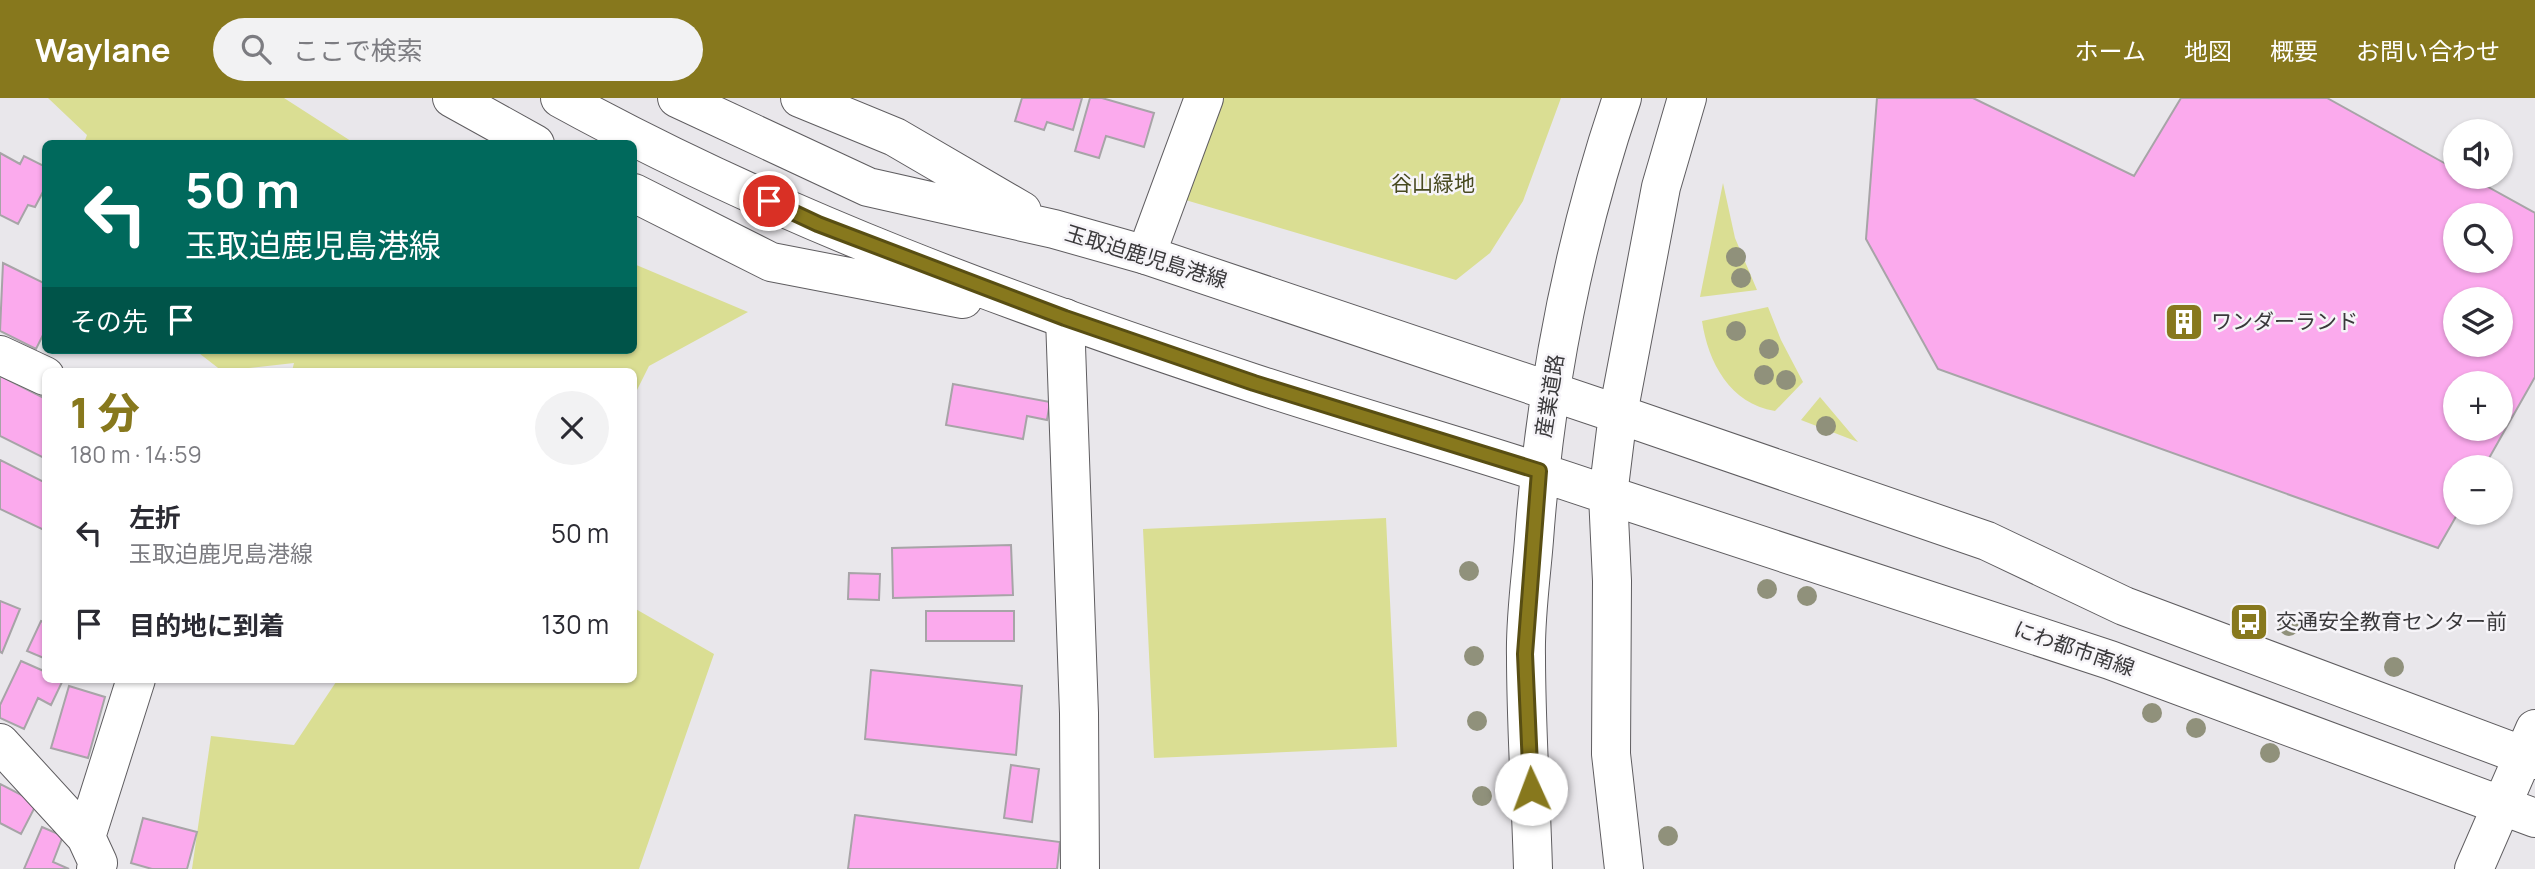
<!DOCTYPE html>
<html lang="ja">
<meta charset="utf-8">
<style>
body{margin:0;font-family:Manrope,"Noto Sans JP",sans-serif;background:#f2f2f3;color:#2b2b33;height:100vh;display:flex;flex-direction:column;font-size:26px;white-space:nowrap}
*{box-sizing:border-box;margin:0}
p{font-size:23px;color:#7c7c81}
.icon{flex:none;width:38px;height:38px;fill:none;stroke:currentColor;stroke-width:2;stroke-linecap:round;stroke-linejoin:round}
.map{position:relative;flex:1;overflow:hidden}
.drawer{position:absolute;left:42px;top:270px;width:595px;height:315px;display:flex;flex-direction:column;background:#fff;border-radius:10px;box-shadow:0 2px 5px #0004}
.drawer>*{flex:none}
.banner{position:absolute;left:42px;top:42px;width:595px;height:214px;border-radius:10px;box-shadow:0 2px 5px #0004;background:#00695c;color:#fff;overflow:hidden}
.controls{position:absolute;left:2443px;top:21px;display:grid;gap:14px}
.controls a{display:grid;place-items:center;width:70px;height:70px;border-radius:50%;background:#fff;box-shadow:0 2px 5px #0004;font-size:35px}
.pin{position:absolute;display:grid;place-items:center;width:60px;height:60px;color:#fff;margin:-30px;border:4px solid #fff;border-radius:50%;box-shadow:0 2px 7px #0007}
.me{position:absolute;width:77px;margin:-38px;rotate:358deg;stroke-linejoin:round;filter:drop-shadow(0 0 5px #0008)}
.turn{display:flex;align-items:center;gap:24px;height:147px;padding:0 28px;font-size:32px}
.turn .icon{width:91px;height:91px;stroke-width:2.5}
.turn b{display:block;font-size:49px;line-height:60px}
.then{display:flex;align-items:center;height:66px;padding:0 28px;background:#0003;gap:14px;font-size:26px}
.round{display:grid;place-items:center;flex:none;width:74px;height:74px;border-radius:37px;background:#f2f2f3}
.summary{display:flex;align-items:center;justify-content:space-between;height:119px;padding:0 28px}
h1{font-size:42px;font-weight:800;line-height:52px;color:#87781d}
ul{padding:0;list-style:none}
li{display:flex;align-items:center;gap:21px;height:91px;padding:0 28px}
li div{flex:1}
li b{display:block;font-size:26px}
li em{font-style:normal}
header{display:flex;align-items:center;gap:42px;box-sizing:border-box;height:98px;padding:0 35px;background:#87781d;color:#fff}
header strong{font-size:33px}
nav{display:flex;gap:38px;margin-inline-start:auto;font-size:24px}
.search{width:490px;height:63px;background:#f2f2f3;display:flex;align-items:center;gap:18px;box-sizing:border-box;padding:0 24px;border-radius:38px;color:#7c7c81;font-size:26px}
.map>svg:first-child{display:block}
.green{fill:#dade93}
.building{fill:#fbaaed;stroke:#a7a4a7;stroke-width:2;fill-rule:evenodd}
.lines{fill:none;stroke-linecap:round;stroke-linejoin:round}
.minor-casing{stroke:#5f5d60;stroke-width:40}
.major-casing{stroke:#5f5d60;stroke-width:40}
.minor{stroke:#fff;stroke-width:38}
.major{stroke:#fff;stroke-width:38}
.tree{fill:#90917b}
.route-casing{stroke:#584e13;stroke-width:18}
.route{stroke:#87781d;stroke-width:12}
.labels{text-anchor:middle;stroke-width:5;stroke-linejoin:round;paint-order:stroke}
.park-label{font-size:21px;fill:#484a20;stroke:#f6f4f8}
.street-label{font-size:21px;fill:#3a393b;stroke:#f6f4f8}
.poi-label{font-size:21px;fill:#3a393b;stroke:#f6f4f8;text-anchor:start}
</style>
<header>
<strong>Waylane</strong>
<div class="search"><svg class="icon" aria-label="search" viewBox="0 0 24 24"><circle cx="10" cy="10" r="6"/><path d="M15 15l6 6"/></svg>ここで検索</div>
<nav><a>ホーム</a><a>地図</a><a>概要</a><a>お問い合わせ</a></nav>
</header>
<div class="map">
<svg width="2535" height="771" viewBox="0 0 2535 771">
<rect width="100%" height="100%" fill="#e9e7eb"/>
<!-- green -->
<path class="green" d="M48 0H284L354 45H84L87 37Z
M1220 0H1561L1523 103 1490 155 1456 182 1182 101Z
M1723 85 1735 140 1757 192 1700 199Z
M634 166 748 214 649 268 634 298V273H292L294 265 222 273 195 252H634Z
M1768 209 1781 242 1803 284 1775 313C1730 306 1708 264 1702 223Z
M1820 299 1858 344 1801 322Z
M1386 420 1397 649 1154 660 1143 431Z
M634 510 714 556 639 771H192L211 638 294 647 338 581H634Z"/>
<!-- building -->
<path class="building" d="M1022 0H1082L1073 32 1047 24 1044 32 1015 23Z
M1090 0H1102L1154 15 1144 49 1106 38 1099 60 1075 53Z
M1877 0H1973L2134 78 2181 0H2327L2455 71V79H2470L2535 115V279L2484 369H2455V415H2458L2438 450 1938 271 1866 141ZM2455 117H2501V163H2455ZM2455 201H2501V247H2455ZM2455 285H2501V331H2455Z
M0 55 20 66 24 58 46 69V88L35 109 28 107 18 126 0 117Z
M3 165 46 186V231L36 251 0 233Z
M0 278 46 301V361L0 338Z
M953 286 1050 304 1047 322 1027 318 1023 341 946 327Z
M0 362 46 385V433L0 411Z
M1011 447 1013 497 893 500 892 450Z
M849 475 880 476 879 502 848 501Z
M0 503 20 511 2 555 0 554Z
M926 513H1014V543H926Z
M41 523 46 525V561L27 553Z
M21 563 46 574V581L63 582 51 607 38 600 24 631 0 620V607Z
M871 572 1022 588 1016 657 865 641Z
M69 588 105 599 88 660 51 650Z
M1011 667 1039 671 1032 724 1004 720Z
M0 686 37 705 21 736 0 725Z
M855 717 1060 744 1057 771H848Z
M143 720 197 734 187 771H152L131 765Z
M42 729 63 738 53 764 69 771H24Z"/>
<g class="lines">
<!-- minor casing -->
<g class="minor-casing">
<path id="minor" d="M1146 157 1204 0
M1065 220 1079 615 1080 771
M0 257 45 278
M1618 316 1987 443 2124 508 2535 662
M1608 397 2110 562 2535 720
M0 645 86 739
M96 771 98 765 86 739 136 581
M2474 771 2535 631"/>
</g>
<!-- major casing -->
<g class="major-casing">
<path id="major" d="M452 0 535 46
M560 0C778 120 1016 207 1253 285 1371 324 1491 356 1608 397
M677 0 868 89 1054 131 1146 157 1618 316
M800 0 895 39 1022 113
M634 95 771 164 963 201
M1533 771C1531 700 1526 629 1526 558 1525 520 1531 480 1534 442 1545 291 1573 144 1622 0
M1624 771 1611 656 1612 483 1608 397 1618 316 1661 89 1687 0"/>
</g>
<!-- minor -->
<use href="#minor" class="minor"/>
<!-- major -->
<use href="#major" class="major"/>
</g>
<!-- trees -->
<g class="tree">
<circle cx="1736" cy="159" r="10"/>
<circle cx="1741" cy="180" r="10"/>
<circle cx="1736" cy="233" r="10"/>
<circle cx="1769" cy="251" r="10"/>
<circle cx="1764" cy="277" r="10"/>
<circle cx="1786" cy="282" r="10"/>
<circle cx="1826" cy="328" r="10"/>
<circle cx="1469" cy="473" r="10"/>
<circle cx="1767" cy="491" r="10"/>
<circle cx="1807" cy="498" r="10"/>
<circle cx="2289" cy="528" r="10"/>
<circle cx="1474" cy="558" r="10"/>
<circle cx="2394" cy="569" r="10"/>
<circle cx="2152" cy="615" r="10"/>
<circle cx="1477" cy="623" r="10"/>
<circle cx="2196" cy="630" r="10"/>
<circle cx="2270" cy="655" r="10"/>
<circle cx="1482" cy="698" r="10"/>
<circle cx="1668" cy="738" r="10"/>
</g>
<g class="lines">
<!-- route casing -->
<g class="route-casing">
<path id="route" d="M769 103 818 126 1065 220 1254 285 1539 373 1525 556 1531 691"/>
</g>
<!-- route -->
<use href="#route" class="route"/>
</g>
<!-- icons -->
<defs>
<g id="building-square" transform="scale(2.0125)"><rect x="-9" y="-9" width="18" height="18" rx="4" fill="#87781d" stroke="#f6f4f8"/><path d="M-4-6H4V6H1V3H-1V6H-4ZM-2.5-4.3h1.7v1.8h-1.7ZM.8-4.3h1.7v1.8H.8ZM-2.5-1h1.7V.8h-1.7ZM.8-1h1.7V.8H.8Z" fill="#fff"/></g>
<g id="bus-square" transform="scale(2.0125)"><rect x="-9" y="-9" width="18" height="18" rx="4" fill="#87781d" stroke="#f6f4f8"/><path d="M-5-6H5V4H4V6H2V4H-2V6H-4V4H-5ZM-3.5-4V0h7V-4ZM-3.5 1.2v1.5H-2V1.2ZM2 1.2v1.5H3.5V1.2Z" fill="#fff"/></g>
</defs>
<g fill-rule="evenodd">
<use href="#building-square" x="2184" y="224"/>
<use href="#bus-square" x="2249" y="524"/>
</g>
<g class="labels">
<!-- park labels -->
<g class="park-label">
<text x="1433" y="93">谷山緑地</text>
</g>
<!-- street labels -->
<g class="street-label">
<text transform="translate(1146 159) rotate(17)" y="7">玉取迫鹿児島港線</text>
<text transform="translate(1550 298) rotate(-81)" y="7">産業道路</text>
<text transform="translate(2074 551) rotate(19)" y="7">にわ都市南線</text>
</g>
<!-- poi labels -->
<g class="poi-label">
<text x="2211" y="231">ワンダーランド</text>
<text x="2276" y="531">交通安全教育センター前</text>
</g>
</g>
</svg>
<div class="controls">
<a><svg class="icon" aria-label="sound" viewBox="0 0 24 24"><path d="M4 9h4l5-4v14l-5-4H4zM17 9q2 3 0 6"/></svg></a>
<a><svg class="icon" aria-label="search" viewBox="0 0 24 24"><circle cx="10" cy="10" r="6"/><path d="M15 15l6 6"/></svg></a>
<a><svg class="icon" aria-label="layers" viewBox="0 0 24 24"><path d="M12 4l9 5-9 5-9-5zM3 14l9 5 9-5"/></svg></a>
<a>+</a>
<a>−</a>
</div>
<div class="pin" style="left:769px;top:103px;background:#d93025"><svg class="icon" aria-label="arrive" viewBox="0 0 24 24"><path d="M6 21V4h12l-3 4 3 4H6"/></svg></div>
<svg class="me" style="left:1531px;top:691px" viewBox="-20 -20 40 40"><circle r="19" fill="#fff"/><path d="M0-13L10 11 0 6-10 11z" fill="#87781d"/></svg>
<div class="banner">
<div class="turn"><svg class="icon" aria-label="left" viewBox="0 0 24 24"><path d="M17 20v-9H6M10 6l-5 5 5 5"/></svg><div><b>50 m</b>玉取迫鹿児島港線</div></div>
<div class="then">その先<svg class="icon" aria-label="arrive" viewBox="0 0 24 24"><path d="M6 21V4h12l-3 4 3 4H6"/></svg></div>
</div>
<section class="drawer">
<div class="summary"><div><h1>1 分</h1><p>180 m · 14:59</p></div><a class="round"><svg class="icon" aria-label="close" viewBox="0 0 24 24"><path d="M6 6l12 12M18 6L6 18"/></svg></a></div>
<ul>
<li><svg class="icon" aria-label="left" viewBox="0 0 24 24"><path d="M17 20v-9H6M10 6l-5 5 5 5"/></svg><div><b>左折</b><p>玉取迫鹿児島港線</p></div><em>50 m</em></li>
<li><svg class="icon" aria-label="arrive" viewBox="0 0 24 24"><path d="M6 21V4h12l-3 4 3 4H6"/></svg><div><b>目的地に到着</b></div><em>130 m</em></li>
</ul>
</section>
</div>
